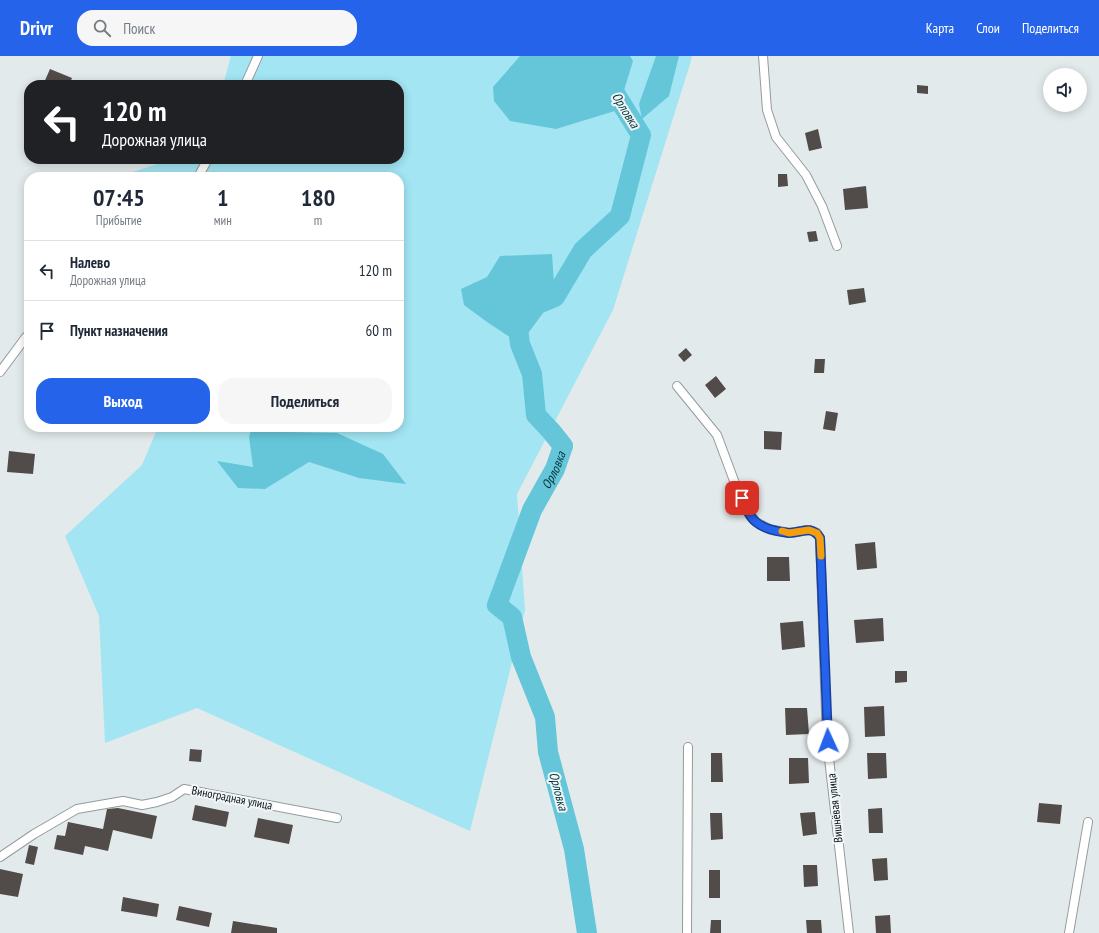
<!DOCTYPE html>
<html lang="ru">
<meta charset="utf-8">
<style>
body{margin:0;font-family:"PT Sans Narrow",sans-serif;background:#f6f6f7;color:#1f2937;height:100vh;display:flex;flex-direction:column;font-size:15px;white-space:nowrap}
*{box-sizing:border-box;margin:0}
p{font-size:13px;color:#747a83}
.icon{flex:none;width:22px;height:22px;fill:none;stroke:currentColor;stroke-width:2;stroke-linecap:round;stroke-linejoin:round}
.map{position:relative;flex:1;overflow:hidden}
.details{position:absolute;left:24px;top:116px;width:380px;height:260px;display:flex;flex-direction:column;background:#fff;border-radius:16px;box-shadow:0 2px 10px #0003}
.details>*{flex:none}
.guide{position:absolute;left:24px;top:24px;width:380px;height:84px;border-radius:16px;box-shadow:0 2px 10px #0003;background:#202124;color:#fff;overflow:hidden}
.controls{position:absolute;left:1043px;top:12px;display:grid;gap:8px}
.controls a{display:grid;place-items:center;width:44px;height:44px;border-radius:50%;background:#fff;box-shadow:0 2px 10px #0003;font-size:20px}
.pin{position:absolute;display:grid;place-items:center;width:34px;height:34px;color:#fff;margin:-17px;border-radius:8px;box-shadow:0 2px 6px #0006}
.me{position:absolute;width:44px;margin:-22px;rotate:358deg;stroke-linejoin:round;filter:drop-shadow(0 0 3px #0008)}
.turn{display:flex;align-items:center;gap:14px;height:84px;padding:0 12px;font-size:18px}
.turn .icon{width:52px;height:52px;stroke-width:2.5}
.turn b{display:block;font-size:28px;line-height:34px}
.eta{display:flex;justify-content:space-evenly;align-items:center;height:68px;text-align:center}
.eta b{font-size:24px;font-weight:800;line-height:28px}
.action{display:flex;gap:8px;margin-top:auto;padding:8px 12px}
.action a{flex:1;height:46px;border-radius:16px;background:#2563eb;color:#fff;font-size:16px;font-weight:800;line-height:46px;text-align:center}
.action a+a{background:#f6f6f7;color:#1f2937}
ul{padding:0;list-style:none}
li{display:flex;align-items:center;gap:12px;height:60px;padding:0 12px;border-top:1px solid #e0e1e3}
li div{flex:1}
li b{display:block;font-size:15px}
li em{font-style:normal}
header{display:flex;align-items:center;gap:24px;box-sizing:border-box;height:56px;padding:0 20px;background:#2563eb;color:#fff}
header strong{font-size:19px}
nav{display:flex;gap:22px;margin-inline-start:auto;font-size:14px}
.search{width:280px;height:36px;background:#f6f6f7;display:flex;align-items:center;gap:10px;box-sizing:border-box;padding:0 14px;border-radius:16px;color:#747a83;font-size:15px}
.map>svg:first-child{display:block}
.green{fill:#a3e5f3}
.water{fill:#65c6d9}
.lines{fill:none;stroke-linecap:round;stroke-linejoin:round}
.river{stroke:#65c6d9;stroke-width:20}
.building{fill:#514c4a}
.minor-casing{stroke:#959b9c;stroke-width:10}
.minor{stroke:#fff;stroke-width:8}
.route-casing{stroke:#184099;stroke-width:10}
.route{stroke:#2563eb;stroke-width:7}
.slow{stroke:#f59e0b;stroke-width:7}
.labels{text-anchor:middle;stroke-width:4;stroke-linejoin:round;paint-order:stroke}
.street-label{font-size:12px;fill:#0e1011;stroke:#f0f7f8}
.water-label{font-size:13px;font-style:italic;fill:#01313a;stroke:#f0f7f8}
</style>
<header>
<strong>Drivr</strong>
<div class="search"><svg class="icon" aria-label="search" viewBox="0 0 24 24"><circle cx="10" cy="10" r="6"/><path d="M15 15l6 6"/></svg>Поиск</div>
<nav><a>Карта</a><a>Слои</a><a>Поделиться</a></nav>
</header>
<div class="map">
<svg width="1099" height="877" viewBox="0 0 1099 877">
<rect width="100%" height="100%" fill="#e3eaeb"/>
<!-- green -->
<path class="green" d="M231 0H692L690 8 613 254 517 438 525 554 470 775 197 652 105 687 99 560 65 480 142 409 158 371H399V121H123V119L173 103H399V29H223Z"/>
<!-- water -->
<path class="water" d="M520 0H630L633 5 618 54 556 73 510 65 494 45 493 31Z
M656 0H679L669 40 642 63 639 48Z
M552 198 555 241 520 288 487 266 464 249 461 233 487 221 500 200Z
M252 371H286L289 376 337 377 383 398 406 428 359 422 309 406 265 433 238 432 217 405 253 411 249 381Z"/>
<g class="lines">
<!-- river -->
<path class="river" id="s1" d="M587 877 574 793 548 696 545 661 521 601 512 561 497 549 532 454 555 413 563 390 551 375 536 359 532 318 520 288 516 257 555 241 583 194 620 160 641 79 603 18V0"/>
</g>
<!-- building -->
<path class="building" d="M50 13 72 22 69 29H43Z
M917 29 928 30V38L917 37Z
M818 73 822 92 809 95 805 77Z
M778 118H787L788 130 778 131Z
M866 130 868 152 845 154 843 133Z
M816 175 818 185 809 186 807 176Z
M864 232 866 246 849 249 847 234Z
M686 292 692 299 684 306 678 299Z
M815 303H825L824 317H814Z
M716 320 726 333 715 342 705 329Z
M826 355 838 357 835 375 823 373Z
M764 375 782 376 781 394 764 393Z
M9 395 35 398 33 418 7 416Z
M875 486 877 512 857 514 855 488Z
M767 501H789L790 525H767Z
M883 562 884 585 856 587 854 564Z
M803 565 805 591 782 594 780 567Z
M895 615H907V626L895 627Z
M884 650 885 680 865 681 864 651Z
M785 652H807L809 678 786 679Z
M190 693 202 694 201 706 189 705Z
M711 697H722L723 726H711Z
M867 697H886L887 722 868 723Z
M789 702H808L809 727 789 728Z
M1039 747 1062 749 1060 768 1037 766Z
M195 749 229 756 226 771 192 764Z
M118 752 157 760 152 783 113 774 108 795 85 790 83 799 54 793 57 779 65 780 68 766 103 773 107 753Z
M882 752 883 777H869L868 753Z
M815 756 817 778 803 780 800 757Z
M710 757H722L723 783 711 784Z
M258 762 293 769 289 788 254 781Z
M29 789 38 791 34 809 25 807Z
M887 802 888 824 874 825 872 803Z
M803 809H817L818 830 804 831Z
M0 813 23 818 18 841 0 838Z
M709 814H720V842H709Z
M123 841 159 848 157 861 121 855Z
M179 850 212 857 209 871 176 864Z
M890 859 891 877H876L875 860Z
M711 864H721V877H710Z
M806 864H821L822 877H807Z
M233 865 277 872V877H231Z"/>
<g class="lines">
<!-- minor casing -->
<g class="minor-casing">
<path id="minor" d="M763 0 767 54 776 81 806 119 822 150 837 190
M245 29 258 0
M198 121 208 103
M0 316 26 281 29 279
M677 330 717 379 736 430 747 454 756 466 769 473 789 477 809 474 817 477 820 482 827 685 849 877
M0 801 34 778 77 753 123 745 142 749 157 746 172 741 184 733 337 762
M687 877 688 691
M1069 877 1088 766"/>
</g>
<!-- minor -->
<use href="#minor" class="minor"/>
</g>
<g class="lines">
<!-- route casing -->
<g class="route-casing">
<path id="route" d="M742 442C745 450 749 461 756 466 764 473 779 476 789 477 802 477 811 468 820 482L828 685"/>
</g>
<!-- route -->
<use href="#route" class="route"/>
<!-- slow -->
<path class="slow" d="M782 475 789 477 809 474 817 477 820 482 821 500"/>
</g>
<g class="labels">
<!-- street labels -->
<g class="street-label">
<text transform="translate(232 742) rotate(11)" y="4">Виноградная улица</text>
<text transform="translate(835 752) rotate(-96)" y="4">Вишнёвая улица</text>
</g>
<!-- water labels -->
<g class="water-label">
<text transform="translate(626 54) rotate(58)" y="5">Орловка</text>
<text dy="5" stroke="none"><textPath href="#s1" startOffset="492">Орловка</textPath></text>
<text transform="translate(559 735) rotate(75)" y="5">Орловка</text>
</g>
</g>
</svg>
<div class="controls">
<a><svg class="icon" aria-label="sound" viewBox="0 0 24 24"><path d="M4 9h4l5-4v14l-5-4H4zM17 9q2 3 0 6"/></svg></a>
</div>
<div class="pin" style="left:742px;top:442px;background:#d93025"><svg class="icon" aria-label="arrive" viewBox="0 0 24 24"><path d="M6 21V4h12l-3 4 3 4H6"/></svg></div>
<svg class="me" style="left:828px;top:685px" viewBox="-20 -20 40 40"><circle r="19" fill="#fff"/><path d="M0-13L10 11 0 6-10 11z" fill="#2563eb"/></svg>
<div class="guide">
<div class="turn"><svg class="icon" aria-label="left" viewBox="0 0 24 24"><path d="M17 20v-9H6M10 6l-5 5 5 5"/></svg><div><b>120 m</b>Дорожная улица</div></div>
</div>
<section class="details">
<div class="eta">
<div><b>07:45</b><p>Прибытие</p></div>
<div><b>1</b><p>мин</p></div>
<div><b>180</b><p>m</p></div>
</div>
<ul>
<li><svg class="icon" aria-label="left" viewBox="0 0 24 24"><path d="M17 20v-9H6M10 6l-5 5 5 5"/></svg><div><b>Налево</b><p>Дорожная улица</p></div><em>120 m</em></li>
<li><svg class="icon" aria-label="arrive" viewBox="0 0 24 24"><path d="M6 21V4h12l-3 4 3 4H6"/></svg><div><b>Пункт назначения</b></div><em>60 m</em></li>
</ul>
<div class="action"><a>Выход</a><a>Поделиться</a></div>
</section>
</div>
